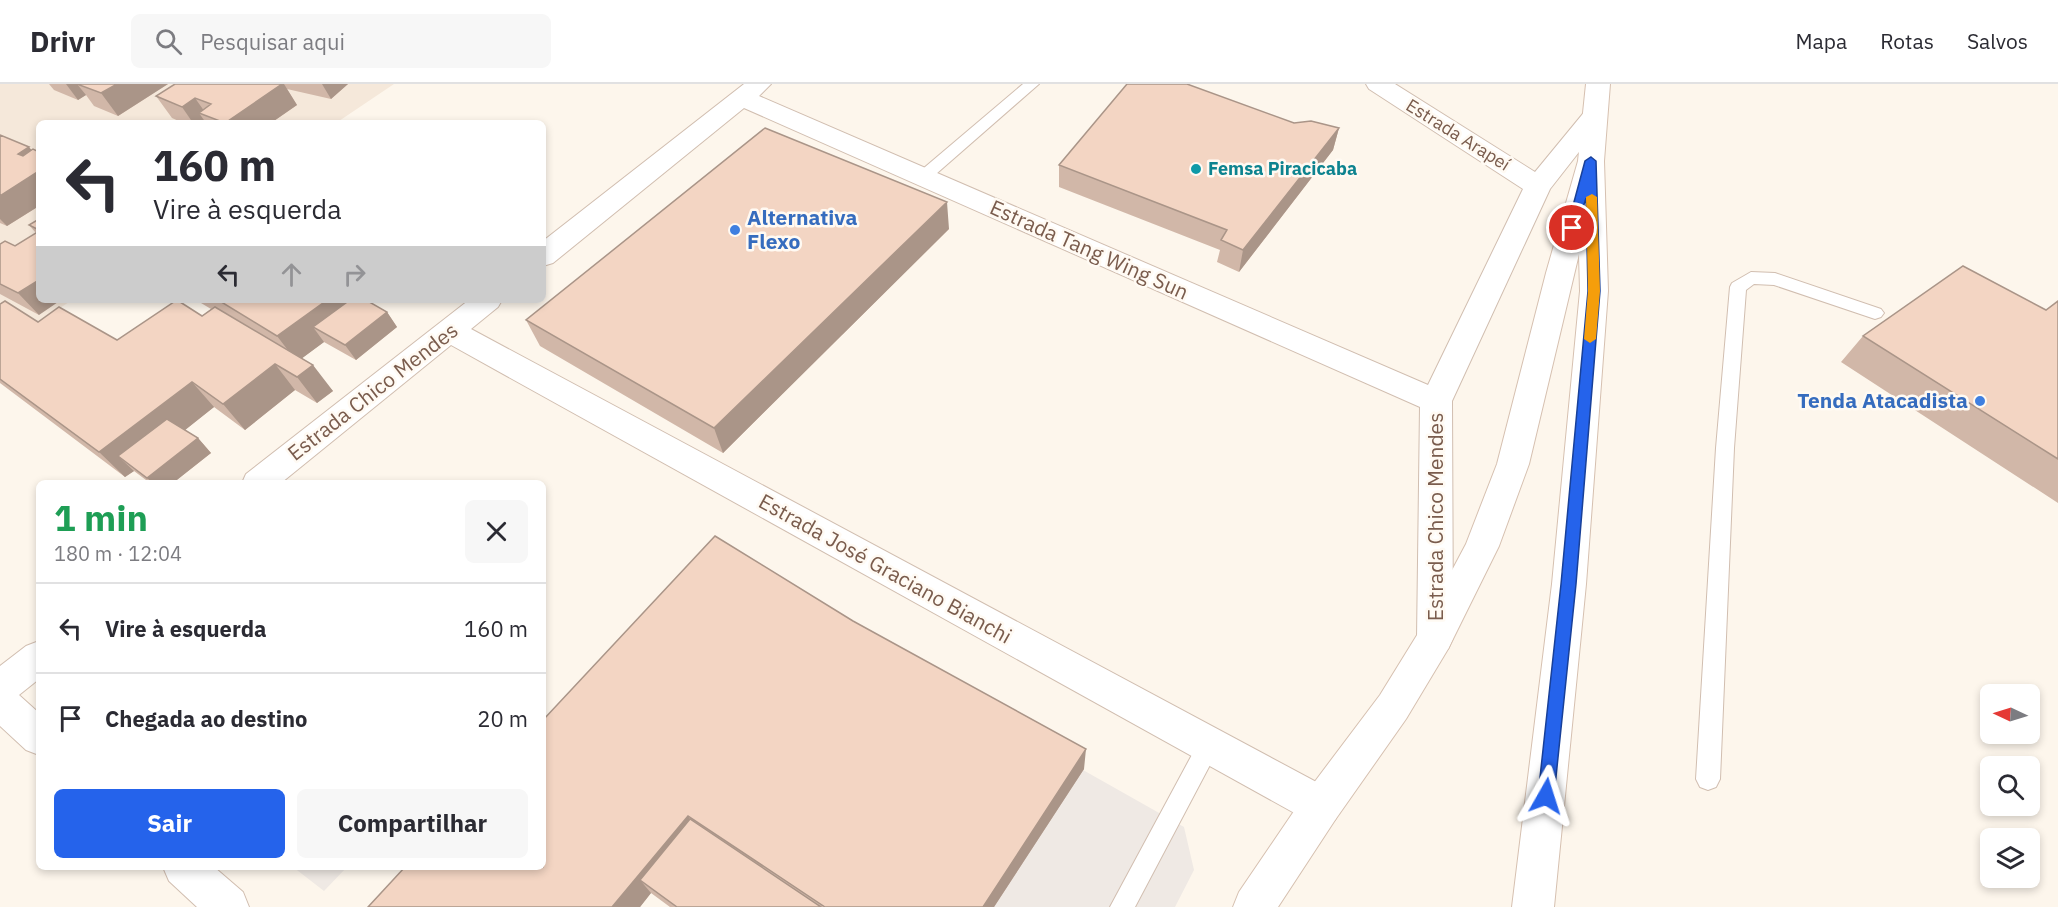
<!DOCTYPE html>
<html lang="pt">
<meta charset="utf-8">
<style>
body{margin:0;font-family:"IBM Plex Sans",sans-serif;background:#f7f7f7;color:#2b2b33;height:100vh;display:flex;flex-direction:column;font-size:22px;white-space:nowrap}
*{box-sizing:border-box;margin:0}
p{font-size:20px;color:#7c7c81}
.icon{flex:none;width:33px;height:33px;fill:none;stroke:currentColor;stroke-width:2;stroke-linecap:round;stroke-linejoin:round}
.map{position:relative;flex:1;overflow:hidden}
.side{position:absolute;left:36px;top:396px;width:510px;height:390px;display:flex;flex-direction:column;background:#fff;border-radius:9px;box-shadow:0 3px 9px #0003}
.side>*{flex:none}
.guide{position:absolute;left:36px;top:36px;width:510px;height:183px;border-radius:9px;box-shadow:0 3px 9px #0003;background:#fff;color:#2b2b33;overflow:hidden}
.needle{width:39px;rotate:274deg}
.controls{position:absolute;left:1980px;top:600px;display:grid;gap:12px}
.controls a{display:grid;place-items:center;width:60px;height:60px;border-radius:9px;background:#fff;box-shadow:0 3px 9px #0003;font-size:30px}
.pin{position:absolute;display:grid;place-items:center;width:51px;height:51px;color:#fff;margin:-26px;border:3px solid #fff;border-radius:50%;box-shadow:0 2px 6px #0007}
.me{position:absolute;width:66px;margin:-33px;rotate:6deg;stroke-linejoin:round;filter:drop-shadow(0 0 4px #0008)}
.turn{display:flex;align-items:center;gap:21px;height:126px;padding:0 18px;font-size:27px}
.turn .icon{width:78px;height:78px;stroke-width:2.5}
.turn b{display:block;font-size:42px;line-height:51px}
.lanes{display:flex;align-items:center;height:57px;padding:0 18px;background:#0003;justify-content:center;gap:30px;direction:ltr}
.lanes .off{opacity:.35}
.round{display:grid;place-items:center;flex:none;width:63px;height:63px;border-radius:9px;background:#f7f7f7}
.overview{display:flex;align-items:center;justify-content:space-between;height:102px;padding:0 18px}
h1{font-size:36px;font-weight:700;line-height:45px;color:#1e9e55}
.action{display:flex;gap:12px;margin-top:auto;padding:12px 18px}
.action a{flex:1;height:69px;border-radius:9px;background:#2563eb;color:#fff;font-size:24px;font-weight:700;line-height:69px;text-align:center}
.action a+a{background:#f7f7f7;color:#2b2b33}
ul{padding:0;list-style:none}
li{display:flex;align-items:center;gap:18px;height:90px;padding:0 18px;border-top:2px solid #e1e1e2}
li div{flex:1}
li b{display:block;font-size:22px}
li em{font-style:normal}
header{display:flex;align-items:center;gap:36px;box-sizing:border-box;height:84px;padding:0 30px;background:#fff;border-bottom:2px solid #e1e1e2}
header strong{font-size:28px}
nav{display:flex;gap:33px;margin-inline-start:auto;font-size:21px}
.search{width:420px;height:54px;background:#f7f7f7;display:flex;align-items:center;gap:15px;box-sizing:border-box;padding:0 21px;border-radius:9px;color:#7c7c81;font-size:22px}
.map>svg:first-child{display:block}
.residential{fill:#f5e8da}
.industrial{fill:#efe9e4}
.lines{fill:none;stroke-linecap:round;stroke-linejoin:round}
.service-casing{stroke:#d1beb0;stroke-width:2}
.minor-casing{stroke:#d1beb0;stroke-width:2}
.secondary-casing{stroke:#d6c0b0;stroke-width:2}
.service{fill:#fff;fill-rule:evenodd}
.minor{fill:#fff;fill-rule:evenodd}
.secondary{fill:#fff;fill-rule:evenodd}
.wall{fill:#d1b7a8}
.shaded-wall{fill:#aa9588}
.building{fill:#f3d5c3;stroke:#aa9588;stroke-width:1.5}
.route{fill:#2563eb;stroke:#184099;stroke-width:1.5}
.slow{fill:#f59e0b}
.culture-dot{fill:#0f9aa8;stroke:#fffaf3;stroke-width:2}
.shop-dot{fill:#3f7fe0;stroke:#fffaf3;stroke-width:2}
.labels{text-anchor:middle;stroke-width:5;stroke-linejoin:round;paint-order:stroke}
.far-street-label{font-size:18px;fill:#7a5c4d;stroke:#fffaf3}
.far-culture-label{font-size:18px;font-weight:bold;fill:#0d838f;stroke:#fffaf3;text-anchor:start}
.shop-label{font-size:21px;font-weight:bold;fill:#366cbe;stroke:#fffaf3;text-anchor:start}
.street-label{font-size:21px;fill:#7a5c4d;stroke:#fffaf3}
</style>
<header>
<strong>Drivr</strong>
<div class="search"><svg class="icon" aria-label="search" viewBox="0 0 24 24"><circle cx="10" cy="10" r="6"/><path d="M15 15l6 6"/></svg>Pesquisar aqui</div>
<nav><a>Mapa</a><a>Rotas</a><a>Salvos</a></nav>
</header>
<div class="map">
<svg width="2058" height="823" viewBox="0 0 2058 823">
<rect width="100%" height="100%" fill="#fdf6ec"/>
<!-- residential -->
<path class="residential" d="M0 0H394L336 39H39V216H72L0 264Z"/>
<!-- industrial -->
<path class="industrial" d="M858 559 1184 743 1194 786 1175 823H809Z
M293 783H347L324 807Z"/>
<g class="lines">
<!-- service casing -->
<g class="service-casing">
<path id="service" d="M1023 0H1039L928 97H918L915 93 918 89Z
M1751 188 1775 189 1881 225 1884 229 1881 233 1875 235 1774 201 1754 200 1746 206 1734 364 1720 695 1716 703 1708 706 1700 703 1696 695 1716 364 1730 203 1732 199Z
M1209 651 1217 654 1220 662 1135 823H1110L1201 654Z"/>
</g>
<!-- minor casing -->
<g class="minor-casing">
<path id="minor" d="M744 0H771L759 12 1428 301 1523 105 1369 5 1366 0H1395L1535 88 1586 26 1595 23 1604 26 1607 31 1604 36 1550 105 1452 317 1453 554 1448 565 1435 570 1422 565 1417 554 1420 323 744 24 553 179 543 182V157Z
M469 216H502L498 223 471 245 1335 708 1341 722 1335 736 1321 741 1307 736 451 261 281 399H242L246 390Z
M39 557V595L19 611 39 629V671L26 666 0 642V582L26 562Z
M163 783H214L243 808 249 823H197L169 797Z"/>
</g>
<!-- secondary casing -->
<g class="secondary-casing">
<path id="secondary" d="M1586 0H1610L1604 77 1608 207 1586 500 1554 823H1512L1552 500 1580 207 1579 170 1529 380 1499 462 1448 565 1406 635 1335 736 1278 823H1233L1239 808 1307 708 1380 611 1422 543 1466 460 1497 380 1546 189 1578 77Z"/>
</g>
<!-- service -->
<use href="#service" class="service"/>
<!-- minor -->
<use href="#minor" class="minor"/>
<!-- secondary -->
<use href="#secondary" class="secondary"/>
</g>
<!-- wall -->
<path class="wall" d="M49 0H168L118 32 94 22 86 11 78 16 54 6Z
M175 0H348L331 15 287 5 297 21 271 39H183L172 34 156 12Z
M1294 39 1339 44 1333 66 1239 188 1217 178 1220 166 1059 103V81Z
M0 51 32 66 39 68V122L7 142 0 139Z
M39 135V231L0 210V160L15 162 36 149 29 141Z
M949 145 723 369 540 262 526 236Z
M196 216H366L387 228 397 243 356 276 324 258 302 274 333 307 317 319 295 306 245 346 214 323 185 346 198 354 211 369 173 399H150L134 387 125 393 0 299V220L38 238 117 256 202 232 211 225Z
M2058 217V419L1841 278 1863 252 2046 226Z
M543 636 1084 685 994 823H670L651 809 640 823Z"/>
<!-- shaded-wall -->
<path class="shaded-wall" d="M66 0H77L86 11 78 16Z
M117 0H168L118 32 101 9Z
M282 0H284L297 21 271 39H225Z
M322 0H348L331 15Z
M195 14 207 31 199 29 206 39H193L182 23Z
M1339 44 1333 66 1239 188 1243 166Z
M29 63 39 75V122L7 142 0 135V112L18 70Z
M947 118 949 145 723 369 714 344Z
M39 196V216H61L39 231 18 209Z
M327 216H360L313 243 324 258 297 278 277 252Z
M387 228 397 243 356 276 345 261Z
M275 280 295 306 245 346 223 320Z
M313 281 333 307 317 319 297 293Z
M192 298 214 323 136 385 118 372 134 387 125 393 99 368Z
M198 354 211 369 173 399H153L147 394Z
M1086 665 1084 685 994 823H983Z
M688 732 700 750 640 796 651 809 640 823H612Z"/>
<!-- building -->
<path class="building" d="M77 0H117L101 9Z
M175 0H282L225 39 199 29 211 20 195 14 182 23 156 12Z
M1127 0H1187L1294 39 1311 37 1339 44 1243 166 1221 156 1227 146 1059 81Z
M765 44 947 118 714 344 526 236Z
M0 51 29 63 18 70 23 72 33 65 39 68V87L0 112Z
M39 135V146L29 141Z
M39 147V196L18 209 0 200V160L5 157 15 162Z
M1963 182 2046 226 2058 217V375L1863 252Z
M177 216 202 232 215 223 313 281 297 293 275 280 223 320 192 298 99 368 0 295V220L5 217 38 238 59 223 117 256Z
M218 216H327L277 252Z
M350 216H366L387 228 345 261 313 243Z
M167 335 198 354 147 394 118 372Z
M715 452 853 537 1086 665 983 823H825L688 732 612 823H368L405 783H543V636Z
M690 735 821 823H677L640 796Z"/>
<!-- route -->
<path class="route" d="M1591 73 1596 77 1600 207 1576 500 1554 712 1552 718 1546 720 1540 718 1538 712 1561 500 1588 207 1586 114 1576 147H1568L1567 144 1585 77Z"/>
<!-- slow -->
<path class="slow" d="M1592 110 1597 113 1600 207 1596 255 1590 259 1584 255 1588 207 1586 113Z"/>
<!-- markers -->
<circle class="culture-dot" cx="1196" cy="85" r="6"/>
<g class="shop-dot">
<circle cx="735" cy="146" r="6"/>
<circle cx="1980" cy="317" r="6"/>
</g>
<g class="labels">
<!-- far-street labels -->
<g class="far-street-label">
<text transform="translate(1458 51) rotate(32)" y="6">Estrada Arapeí</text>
</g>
<!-- far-culture labels -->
<g class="far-culture-label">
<text x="1208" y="91">Femsa Piracicaba</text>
</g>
<!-- shop labels -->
<g class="shop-label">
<text x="747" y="141">Alternativa<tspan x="747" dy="24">Flexo</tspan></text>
<text x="1968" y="324" text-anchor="end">Tenda Atacadista</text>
</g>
<!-- street labels -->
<g class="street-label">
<text transform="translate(1089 166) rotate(24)" y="7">Estrada Tang Wing Sun</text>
<text transform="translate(373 308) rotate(-38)" y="7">Estrada Chico Mendes</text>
<text transform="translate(1436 433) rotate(-90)" y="7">Estrada Chico Mendes</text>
<text transform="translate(885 485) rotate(29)" y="7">Estrada José Graciano Bianchi</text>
</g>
</g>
</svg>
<div class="controls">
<a><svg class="needle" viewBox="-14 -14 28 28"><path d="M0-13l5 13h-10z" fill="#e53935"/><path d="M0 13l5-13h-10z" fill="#7c7c81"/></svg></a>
<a><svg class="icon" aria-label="search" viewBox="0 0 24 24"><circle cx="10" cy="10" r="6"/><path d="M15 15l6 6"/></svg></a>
<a><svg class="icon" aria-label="layers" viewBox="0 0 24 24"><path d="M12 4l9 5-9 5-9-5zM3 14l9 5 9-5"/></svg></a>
</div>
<div class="pin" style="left:1572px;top:144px;background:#d93025"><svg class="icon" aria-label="arrive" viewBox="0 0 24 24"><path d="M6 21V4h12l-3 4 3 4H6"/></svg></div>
<svg class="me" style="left:1546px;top:712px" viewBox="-20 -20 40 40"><path d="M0-17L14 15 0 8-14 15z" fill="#2563eb" stroke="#fff" stroke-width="4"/></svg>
<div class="guide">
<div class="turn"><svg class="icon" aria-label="left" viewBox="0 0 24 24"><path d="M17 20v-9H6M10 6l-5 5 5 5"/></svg><div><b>160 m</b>Vire à esquerda</div></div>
<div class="lanes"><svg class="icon" aria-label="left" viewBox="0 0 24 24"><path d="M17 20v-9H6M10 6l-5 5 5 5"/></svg><svg class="icon off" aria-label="ahead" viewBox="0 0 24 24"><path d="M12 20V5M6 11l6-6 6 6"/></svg><svg class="icon off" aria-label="right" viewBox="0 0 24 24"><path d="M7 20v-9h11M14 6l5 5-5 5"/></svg></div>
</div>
<section class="side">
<div class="overview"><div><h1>1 min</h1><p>180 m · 12:04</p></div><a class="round"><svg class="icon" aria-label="close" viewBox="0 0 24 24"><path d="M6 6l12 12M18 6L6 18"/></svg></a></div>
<ul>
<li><svg class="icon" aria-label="left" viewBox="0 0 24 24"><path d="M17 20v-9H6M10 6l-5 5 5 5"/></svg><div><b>Vire à esquerda</b></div><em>160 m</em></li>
<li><svg class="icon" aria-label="arrive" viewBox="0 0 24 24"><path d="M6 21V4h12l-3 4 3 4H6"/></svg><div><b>Chegada ao destino</b></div><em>20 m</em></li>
</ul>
<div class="action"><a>Sair</a><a>Compartilhar</a></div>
</section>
</div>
